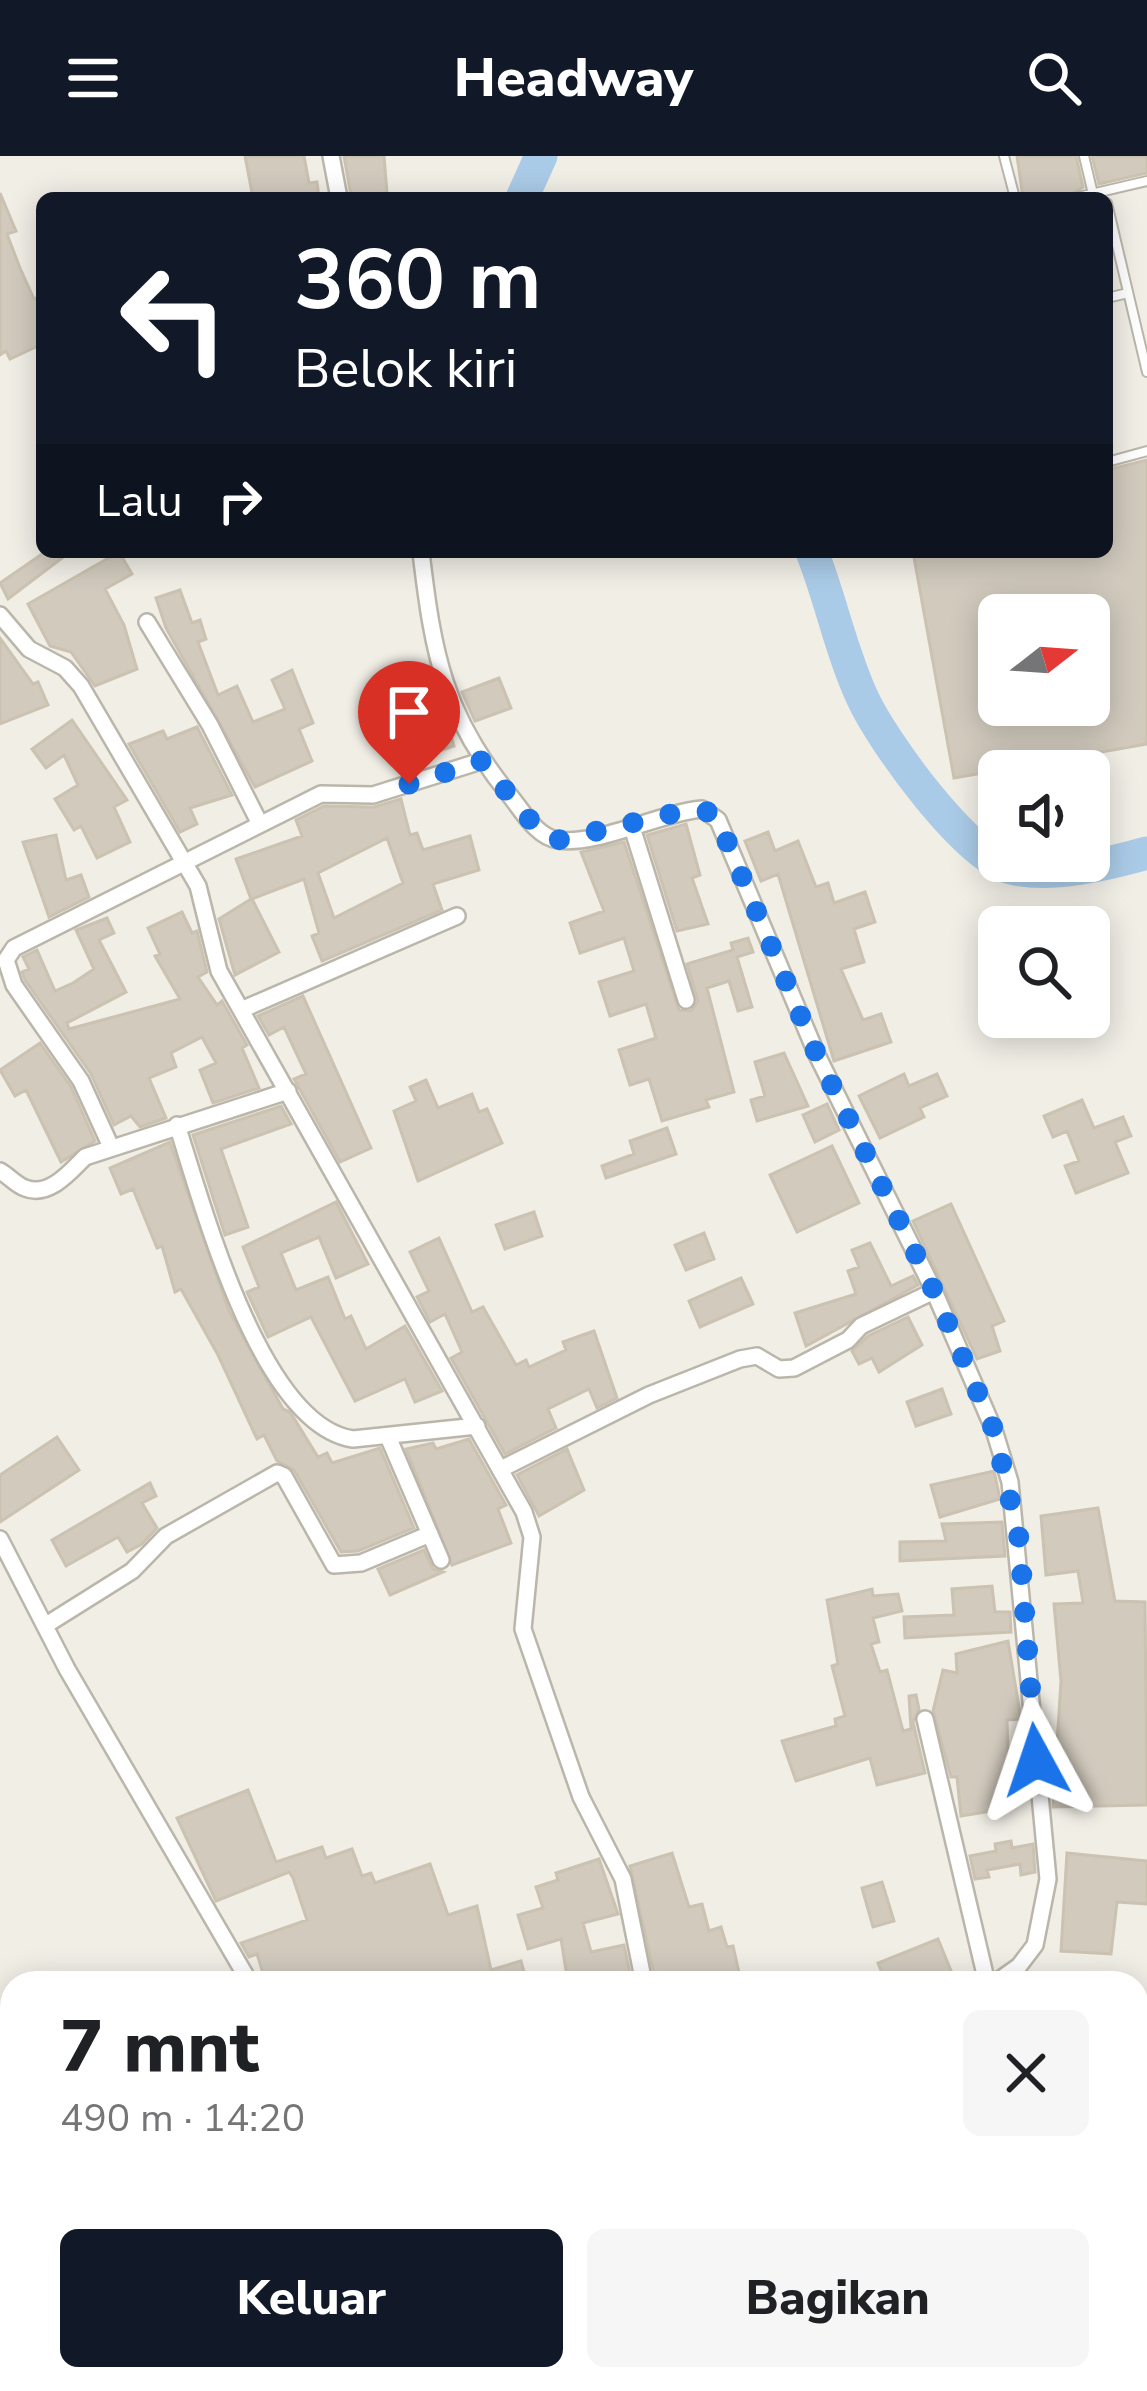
<!DOCTYPE html>
<html lang="id">
<meta charset="utf-8">
<style>
body{margin:0;font-family:"Nunito Sans",sans-serif;background:#f6f6f6;color:#202124;height:100vh;display:flex;flex-direction:column;font-size:45px;white-space:nowrap}
*{box-sizing:border-box;margin:0}
p{font-size:39px;color:#757577}
.icon{flex:none;width:66px;height:66px;fill:none;stroke:currentColor;stroke-width:2;stroke-linecap:round;stroke-linejoin:round}
.map{position:relative;flex:1;overflow:hidden}
.panel{position:absolute;left:0px;top:1815px;width:1149px;height:420px;display:flex;flex-direction:column;background:#fff;border-radius:36px 36px 0 0;box-shadow:0 6px 30px #0003}
.panel>*{flex:none}
.hud{position:absolute;left:36px;top:36px;width:1077px;height:366px;border-radius:18px;box-shadow:0 6px 30px #0003;background:#111827;color:#fff;overflow:hidden}
.needle{width:78px;rotate:73deg}
.tools{position:absolute;left:978px;top:438px;display:grid;gap:24px}
.tools a{display:grid;place-items:center;width:132px;height:132px;border-radius:18px;background:#fff;box-shadow:0 6px 30px #0003;font-size:60px}
.pin{position:absolute;display:grid;place-items:center;width:102px;height:102px;color:#fff;margin:-123px -51px;border-radius:50% 50% 50% 0;rotate:-45deg;box-shadow:0 0 12px #0007}
.pin .icon{rotate:45deg}
.me{position:absolute;width:132px;margin:-66px;rotate:355deg;stroke-linejoin:round;filter:drop-shadow(0 0 9px #0008)}
.turn{display:flex;align-items:center;gap:42px;height:252px;padding:0 60px;font-size:54px}
.turn .icon{width:156px;height:156px;stroke-width:2.5}
.turn b{display:block;font-size:84px;line-height:102px}
.then{display:flex;align-items:center;height:114px;padding:0 60px;background:#0003;gap:24px;font-size:45px}
.round{display:grid;place-items:center;flex:none;width:126px;height:126px;border-radius:18px;background:#f6f6f6}
.headline{display:flex;align-items:center;justify-content:space-between;height:204px;padding:0 60px}
h1{font-size:72px;font-weight:800;line-height:90px}
.cta{display:flex;gap:24px;margin-top:auto;padding:24px 60px}
.cta a{flex:1;height:138px;border-radius:18px;background:#111827;color:#fff;font-size:48px;font-weight:800;line-height:138px;text-align:center}
.cta a+a{background:#f6f6f6;color:#202124}
header{display:flex;justify-content:space-between;align-items:center;height:156px;padding:0 60px;background:#111827;color:#fff;font-size:54px;font-weight:800}
.map>svg:first-child{display:block}
.lines{fill:none;stroke-linecap:round;stroke-linejoin:round}
.river{stroke:#aacbe7;stroke-width:33}
.building{fill:#d1cabd;stroke:#cbc2b1;stroke-width:3;fill-rule:evenodd}
.lane-casing{stroke:#bbb6aa;stroke-width:12}
.street-casing{stroke:#bbb6aa;stroke-width:20}
.lane{stroke:#fff;stroke-width:8}
.street{stroke:#fff;stroke-width:15}
.route{stroke:#1a73e8;stroke-width:21;stroke-dasharray:0 37.8}
</style>
<header><svg class="icon" aria-label="menu" viewBox="0 0 24 24"><path d="M4 6h16M4 12h16M4 18h16"/></svg>Headway<svg class="icon" aria-label="search" viewBox="0 0 24 24"><circle cx="10" cy="10" r="6"/><path d="M15 15l6 6"/></svg></header>
<div class="map">
<svg width="1147" height="2235" viewBox="0 0 1147 2235">
<rect width="100%" height="100%" fill="#f1eee6"/>
<g class="lines">
<!-- river -->
<path class="river" d="M522 42 541 0
M812 396C831 444 841 496 863 543 883 586 966 701 1011 712 1051 722 1108 708 1147 697"/>
</g>
<!-- building -->
<path class="building" d="M245 0H304L309 27 317 26 319 42H253Z
M344 0H384L387 37 351 40Z
M1017 0H1076L1083 31 1066 42H1023Z
M1092 0H1147V17L1099 28Z
M0 37 16 75 7 78 20 112 34 143 42 140V188L10 203 6 195 0 199Z
M1147 304V588L954 622 913 396H1107V314ZM999 459H1089V549H999Z
M45 396H70L8 443 0 427Z
M119 396 132 418 105 433 124 469 137 513 95 530 71 496 50 490 28 448Z
M180 434 192 467 200 464 206 483 198 486 218 539 237 530 253 566 285 553 272 524 292 514 313 567 299 573 312 605 255 631 166 472 156 442Z
M0 482 33 528 38 526 48 549 0 568Z
M415 522 429 565 445 560 454 590 421 601 424 610 403 617 376 534Z
M499 522 511 552 475 565 462 536Z
M72 564 127 644 114 651 130 686 97 702 81 670 74 674 55 643 78 629 64 599 46 612 32 593Z
M197 571 232 639 190 652 197 668 180 676 129 588 163 575 167 583Z
M401 643 410 679 417 677 423 694 470 680 479 714 433 728 442 754 322 805 312 780 319 777 304 723 252 743 279 796 235 819 219 763 251 743 236 703 302 680 296 664 324 650 374 651ZM387 682 403 727 334 762 318 717Z
M686 668 700 719 692 722 708 768 677 775 647 679Z
M768 676 775 695 798 685 816 731 828 727 834 747 865 736 875 766 854 773 864 806 841 813 863 864 881 858 891 886 834 905 778 718 761 725 745 685Z
M56 679 66 724 81 719 89 741 49 761 23 686Z
M624 686 679 854 691 855 698 845 687 808 733 794 731 787 748 782 753 796 737 801 752 851 738 855 729 825 707 832 734 936 706 944 709 951 662 965 649 923 630 929 619 894 656 882 646 848 610 860 599 826 634 815 624 782 580 797 570 767 604 755 581 696Z
M182 756 192 777 197 775 207 816 198 821 217 849 222 845 247 889 242 892 259 932 213 947 200 914 216 907 202 881 171 897 176 911 149 922 166 962 140 971 131 960 114 969 91 918 25 824 22 816 29 813 23 801 37 794 55 835 73 827 94 813 76 774 107 762 114 777 99 784 126 836 67 867 69 873 180 843 155 800 160 798 148 772Z
M303 840 371 992 340 1006 294 923 306 918 284 871 269 879 258 860Z
M40 887 71 931 95 985 61 1006 26 934 15 940 0 914Z
M784 897 808 950 757 965 751 944 765 940 755 906Z
M904 918 909 930 937 918 947 940 920 952 924 961 880 982 859 940Z
M426 924 438 952 472 938 479 956 487 953 502 987 418 1025 394 955 416 945 410 931Z
M1082 944 1094 972 1123 961 1131 980 1115 986 1128 1017 1076 1037 1065 1010 1079 1005 1067 975 1053 981 1044 960Z
M827 948 839 974 815 986 803 959Z
M281 950 291 968 221 993 248 1071 225 1079 193 979Z
M667 972 676 998 606 1022 602 1010 634 998 630 985Z
M170 986 229 1155 283 1253 290 1256 318 1301 327 1297 332 1307 380 1292 414 1372 358 1395 341 1396 294 1314 277 1305 264 1279 257 1283 218 1199 181 1133 175 1136 162 1090 157 1092 133 1033 121 1038 110 1012Z
M832 990 859 1047 797 1076 770 1019Z
M336 1046 368 1108 336 1122 319 1081 281 1097 296 1134 328 1121 345 1163 351 1160 366 1193 405 1170 442 1235 415 1246 405 1223 355 1245 311 1161 268 1181 247 1136 259 1131 243 1091Z
M951 1048 1004 1165 992 1170 1000 1195 977 1203 913 1065Z
M534 1056 542 1080 505 1093 496 1069Z
M704 1077 714 1103 686 1114 675 1089Z
M439 1082 472 1156 483 1151 516 1209 526 1204 529 1211 566 1194 563 1186 594 1175 617 1242 597 1252 589 1233 548 1253 556 1272 505 1298 451 1202 462 1196 445 1158 430 1166 417 1141 429 1135 410 1096Z
M870 1087 891 1130 913 1120 918 1129 806 1190 795 1157 856 1138 848 1115 859 1111 852 1094Z
M741 1122 753 1148 700 1171 689 1145Z
M908 1161 922 1189 879 1216 872 1202 859 1208 852 1195 868 1180Z
M942 1233 951 1258 916 1270 907 1246Z
M57 1281 79 1314 0 1366V1319Z
M469 1283 506 1349 498 1353 511 1387 452 1409 406 1293 433 1287 436 1293Z
M567 1293 584 1334 539 1360 517 1319Z
M994 1315 1000 1343 940 1361 931 1329Z
M150 1327 156 1340 142 1347 157 1372 142 1388 127 1396 118 1381 66 1410 52 1384Z
M1098 1352 1115 1445 1145 1446 1147 1649 1053 1651 1061 1525 1054 1448 1083 1447 1078 1415 1046 1419 1041 1360Z
M1002 1366 1005 1400 900 1405V1386L946 1385 942 1368Z
M424 1394 433 1413 443 1416 390 1439 378 1413Z
M992 1430 995 1456H1010L1011 1476 905 1482 904 1461 954 1459 952 1433Z
M872 1433 873 1440 898 1438 902 1455 873 1462 879 1486 871 1488 880 1516 887 1514 903 1575 911 1573 909 1540 916 1539 919 1553 913 1566 925 1617 877 1629 870 1602 796 1625 782 1585 836 1570 835 1563 845 1560 832 1510 838 1508 827 1444Z
M1008 1485 1021 1563 1007 1564 1010 1652 961 1660 957 1621H951L933 1555 943 1514 957 1517 956 1498Z
M248 1634 276 1706 322 1691 326 1702 352 1693 362 1720 371 1717 375 1727 430 1708 448 1759 477 1750 491 1814 521 1805 527 1827H367L363 1817 334 1827H266L257 1798 249 1801 241 1787 307 1764 293 1722 289 1716 216 1745 177 1662Z
M1011 1685 1012 1692 1033 1688 1035 1716 1021 1719 1020 1708 987 1714 989 1721 975 1723 970 1700 996 1695 995 1688Z
M672 1697 689 1751 702 1748 709 1775 721 1771 727 1791 733 1790 740 1821 716 1827H656L630 1710Z
M1067 1697 1147 1705V1748L1117 1746 1111 1798 1061 1795Z
M599 1703 618 1758 583 1767 591 1796 624 1789 632 1827H568L561 1783 528 1793 518 1759 543 1752 536 1731 558 1724 556 1717Z
M882 1726 894 1765 873 1771 862 1732Z
M938 1783 956 1827H886L878 1807Z"/>
<g class="lines">
<!-- lane casing -->
<g class="lane-casing">
<path id="lane" d="M1004 0 1015 42
M1084 0 1093 38
M1074 42 1147 25
M1107 47 1147 216
M1107 142 1128 137
M1107 306 1147 295"/>
</g>
<!-- street casing -->
<g class="street-casing">
<path id="street" d="M331 0 339 42
M421 396C433 498 444 560 511 641 523 656 537 681 558 684 597 690 659 657 702 653L718 664 817 899 934 1135 994 1274 1010 1326 1048 1723 1035 1789 1019 1810 995 1827
M0 459 29 493 65 512 81 530 198 730 219 815 524 1356 532 1381 523 1473 581 1641 623 1723 644 1827
M147 466 210 569 259 666
M631 668 686 844
M241 854 457 760
M177 969C203 1049 260 1269 353 1283L477 1270
M111 991 81 925 14 829 6 804 14 792 321 638 373 639 481 605
M0 1015C9 1020 16 1029 25 1032 49 1042 71 1015 85 1001L288 935
M389 1283 441 1404
M501 1313 649 1239 740 1203 757 1200 779 1213 794 1212 848 1184 861 1170 934 1135
M0 1383 67 1513 250 1827
M46 1469 132 1415 166 1380 277 1317 284 1320 334 1409 361 1407 430 1378
M925 1563 987 1827
M661 2223 662 2235"/>
</g>
<!-- lane -->
<use href="#lane" class="lane"/>
<!-- street -->
<use href="#street" class="street"/>
</g>
<g class="lines">
<!-- route -->
<path class="route" d="M409 628 481 605 540 676 558 684 688 654 710 656 718 664 817 899 934 1135 994 1274 1019 1382 1036 1604"/>
</g>
</svg>
<div class="tools">
<a><svg class="needle" viewBox="-14 -14 28 28"><path d="M0-13l5 13h-10z" fill="#e53935"/><path d="M0 13l5-13h-10z" fill="#757577"/></svg></a>
<a><svg class="icon" aria-label="sound" viewBox="0 0 24 24"><path d="M4 9h4l5-4v14l-5-4H4zM17 9q2 3 0 6"/></svg></a>
<a><svg class="icon" aria-label="search" viewBox="0 0 24 24"><circle cx="10" cy="10" r="6"/><path d="M15 15l6 6"/></svg></a>
</div>
<div class="pin" style="left:409px;top:628px;background:#d93025"><svg class="icon" aria-label="arrive" viewBox="0 0 24 24"><path d="M6 21V4h12l-3 4 3 4H6"/></svg></div>
<svg class="me" style="left:1036px;top:1604px" viewBox="-20 -20 40 40"><path d="M0-17L14 15 0 8-14 15z" fill="#1a73e8" stroke="#fff" stroke-width="4"/></svg>
<div class="hud">
<div class="turn"><svg class="icon" aria-label="left" viewBox="0 0 24 24"><path d="M17 20v-9H6M10 6l-5 5 5 5"/></svg><div><b>360 m</b>Belok kiri</div></div>
<div class="then">Lalu<svg class="icon" aria-label="right" viewBox="0 0 24 24"><path d="M7 20v-9h11M14 6l5 5-5 5"/></svg></div>
</div>
<section class="panel">
<div class="headline"><div><h1>7 mnt</h1><p>490 m · 14:20</p></div><a class="round"><svg class="icon" aria-label="close" viewBox="0 0 24 24"><path d="M6 6l12 12M18 6L6 18"/></svg></a></div>
<div class="cta"><a>Keluar</a><a>Bagikan</a></div>
</section>
</div>
